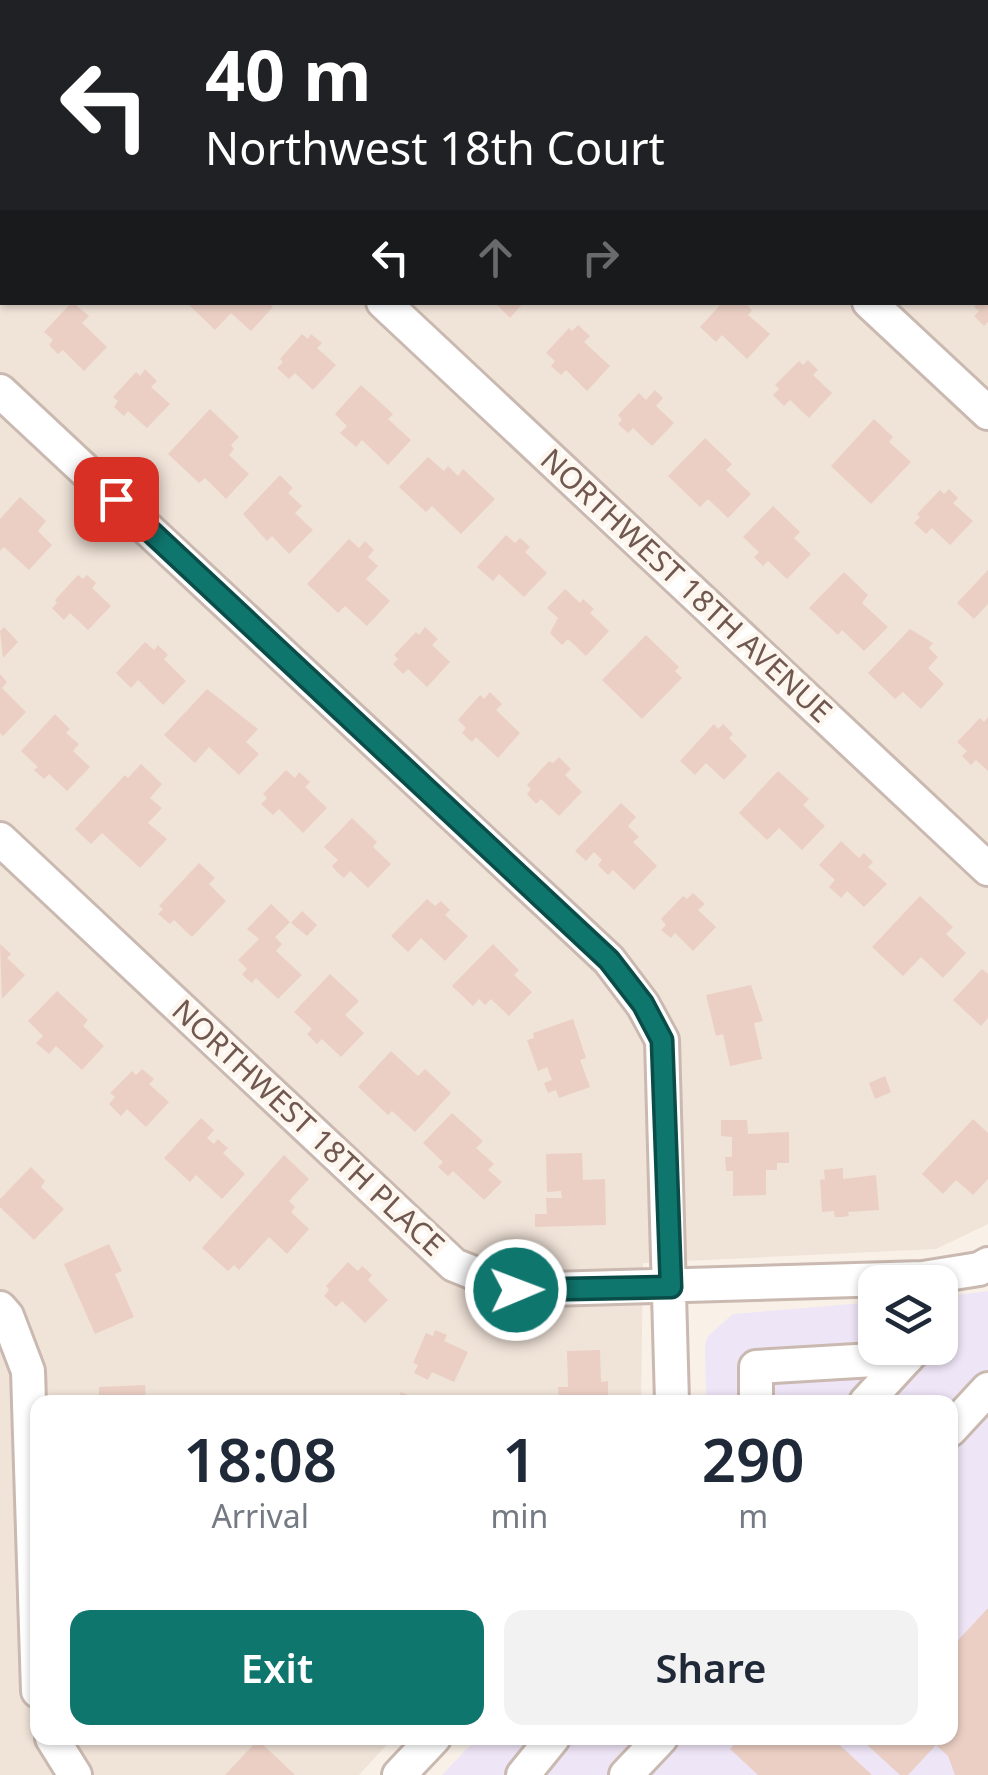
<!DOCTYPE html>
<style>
body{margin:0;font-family:"Noto Sans",sans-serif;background:#f2f2f3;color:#1f2937;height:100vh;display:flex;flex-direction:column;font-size:38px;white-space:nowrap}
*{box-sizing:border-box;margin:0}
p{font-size:32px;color:#747a83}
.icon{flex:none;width:55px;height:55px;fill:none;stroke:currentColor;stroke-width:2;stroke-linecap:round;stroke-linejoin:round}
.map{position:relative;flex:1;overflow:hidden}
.drawer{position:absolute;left:30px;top:1395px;width:928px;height:350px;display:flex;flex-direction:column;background:#fff;border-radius:20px;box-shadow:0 2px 8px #0004}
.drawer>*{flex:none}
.hud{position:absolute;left:0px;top:0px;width:990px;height:305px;box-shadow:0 2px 8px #0004;background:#202124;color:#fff;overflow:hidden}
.buttons{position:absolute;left:858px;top:1265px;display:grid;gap:20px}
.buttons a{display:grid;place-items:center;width:100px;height:100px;border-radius:20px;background:#fff;box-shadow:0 2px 8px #0004;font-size:50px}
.pin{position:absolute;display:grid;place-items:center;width:85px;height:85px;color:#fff;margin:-42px;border-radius:20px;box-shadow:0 5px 15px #0006}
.me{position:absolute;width:110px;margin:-55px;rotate:89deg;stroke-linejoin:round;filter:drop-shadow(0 0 8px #0008)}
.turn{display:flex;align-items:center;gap:35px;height:210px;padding:0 40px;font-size:45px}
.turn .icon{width:130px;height:130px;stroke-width:2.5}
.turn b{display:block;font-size:70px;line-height:85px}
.lanes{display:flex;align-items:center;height:95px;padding:0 40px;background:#0003;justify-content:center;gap:50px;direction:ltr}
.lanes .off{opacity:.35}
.eta{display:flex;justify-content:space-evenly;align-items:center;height:170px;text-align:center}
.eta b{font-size:60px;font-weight:600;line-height:70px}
.cta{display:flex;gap:20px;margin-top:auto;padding:20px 40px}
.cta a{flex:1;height:115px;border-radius:20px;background:#0f766e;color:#fff;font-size:40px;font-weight:600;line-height:115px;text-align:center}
.cta a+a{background:#f2f2f3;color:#1f2937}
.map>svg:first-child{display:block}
.residential{fill:#f0e3d8;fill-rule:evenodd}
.education{fill:#eee5f6}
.building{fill:#ebcfc4}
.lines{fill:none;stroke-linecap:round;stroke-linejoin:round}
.minor-casing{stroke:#cab9b0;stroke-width:38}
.minor{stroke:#fff;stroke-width:32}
.route-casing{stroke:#0a4d48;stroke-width:25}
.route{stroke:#0f766e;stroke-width:18}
.labels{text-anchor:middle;stroke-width:9;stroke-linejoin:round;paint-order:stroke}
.street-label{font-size:30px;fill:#705850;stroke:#fdf6ee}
</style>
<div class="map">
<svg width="988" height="1775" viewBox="0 0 988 1775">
<rect width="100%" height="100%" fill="#f9f1e8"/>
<!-- residential -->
<path class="residential" d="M0 0H988V1224L936 1249 643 1263 641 1402H38V1738H393L359 1775H0ZM2 2H988V302H2Z"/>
<!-- education -->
<path class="education" d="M988 1291V1775H442L477 1738H950V1402H706L705 1344 708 1336 733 1314 875 1302V1348H940V1297Z"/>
<!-- building -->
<path class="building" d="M72 302 89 316 82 323 107 347 84 371 63 350 58 354 49 345 53 340 44 332Z
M186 302H268L273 307 251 331 231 313 215 330Z
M494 302H524L510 318Z
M723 302 738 305 744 302 752 310 748 315 770 334 747 359 722 335 716 342 700 327Z
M978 302H988V322L984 326 974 316 979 311 974 307Z
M578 325 590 336 584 342 610 366 587 391 566 370 561 375 551 366 555 361 546 353 569 328 572 331Z
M302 334 308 339 311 334 322 343 317 348 336 365 313 390 295 373 289 379 277 368 283 362 280 359Z
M808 360 818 370 813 375 832 393 809 418 790 400 784 406 773 395 779 389 775 385 799 361 803 365Z
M145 369 157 381 151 387 170 404 147 428 128 411 124 416 114 407 118 401 113 397 136 372 140 376Z
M361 385 393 414 388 419 411 440 388 465 362 440 356 447 340 433 347 426 335 414Z
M655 390 663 398 656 406 674 423 652 446 633 428 628 433 618 424 622 420 618 415 639 393 646 400Z
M210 409 239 437 231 445 234 449 229 455 249 474 226 499 205 478 199 483 168 454Z
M874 419 893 437 889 442 911 462 871 504 831 466Z
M705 438 732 464 726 470 751 494 728 518 708 499 700 507 668 476Z
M428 457 444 471 448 466 458 476 463 469 495 499 461 534 432 506 426 512 399 487Z
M280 475 293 488 288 493 302 506 295 513 313 530 289 554 272 536 267 541 243 514Z
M949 489 958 498 953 503 973 521 950 545 932 528 926 534 914 523 920 517 917 514 940 490 944 494Z
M20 497 46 521 38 531 52 545 29 570 4 547 0 551V519Z
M773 506 800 532 794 538 811 554 787 579 768 561 763 566 754 557 759 552 743 537Z
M506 535 515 543 520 538 530 547 525 552 547 573 524 597 499 574 493 581 477 567Z
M349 539 359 548 365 541 374 550 368 557 378 566 366 579 390 601 367 626 345 606 338 613 307 584Z
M988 570V604L974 619 957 603Z
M844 572 868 595 862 603 888 627 864 651 842 630 838 635 809 608Z
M78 575 83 579 87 575 96 583 92 588 111 606 88 630 70 613 64 620 52 608 57 603 55 600Z
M565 589 580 603 583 599 594 609 590 613 609 631 586 656 568 639 562 645 550 633 558 618 547 608Z
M4 627 18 642 3 658 0 631Z
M425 627 438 639 432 645 450 662 427 687 408 669 403 674 393 664 398 659 394 655 416 632 419 635Z
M910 629 933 643 929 648 938 657 928 668 944 684 921 709 903 692 895 699 868 673Z
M646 635 679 667 675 671 682 678 642 719 602 680Z
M145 642 154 650 158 645 168 655 164 659 186 681 163 705 138 680 131 688 116 673Z
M0 674 7 682 2 688 26 712 3 736 0 733Z
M207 689 258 729 246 742 259 754 239 775 209 747 195 763 164 735Z
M490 692 502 704 496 710 520 733 498 758 476 737 472 742 462 733 466 728 458 720 480 695 484 699Z
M55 714 70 729 66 733 79 744 73 751 90 767 67 791 49 774 44 779 34 770 38 767 21 751Z
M988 717V771L976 760 971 765 962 756 967 751 957 742 980 718 984 722Z
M714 724 718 729 723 724 733 734 729 738 747 756 724 780 706 763 695 775 680 761Z
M559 757 571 769 565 775 582 792 559 816 541 799 536 804 527 794 531 789 527 785 549 761 553 763Z
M141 764 162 784 150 798 162 808 148 823 167 839 140 868 102 833 91 844 75 829 125 775 128 778Z
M286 770 295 778 299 772 310 782 305 787 327 808 303 833 279 809 273 815 261 804 267 798 263 794Z
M778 771 809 799 803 805 825 826 802 850 779 828 767 840 739 813Z
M621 803 636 817 628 826 639 837 633 842 657 866 634 890 613 870 608 875 598 865 602 860 594 852 586 861 575 851Z
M352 818 377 842 373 847 391 864 368 888 350 871 344 878 337 872 332 866 338 860 324 847Z
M841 841 859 858 864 853 873 862 868 867 887 884 864 907 847 891 841 898 829 887 835 880 819 865Z
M199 863 215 878 209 884 226 901 192 937 174 920 170 924 158 914 163 909 159 906Z
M693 893 705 904 698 910 716 927 693 951 675 933 671 938 661 930 666 925 661 919 683 896 687 899Z
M920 896 953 927 946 934 966 953 943 978 921 957 903 976 872 947Z
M427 899 435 906 441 901 450 910 445 915 468 936 445 961 421 938 408 952 391 936Z
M271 904 290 922 275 937 282 944 276 951 302 975 278 999 256 978 252 983 247 979 242 974 247 969 238 960 259 939 247 929Z
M302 911 317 925 307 936 291 923Z
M0 944 11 954 7 958 25 975 2 999Z
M493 944 519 970 514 975 532 992 509 1016 491 999 485 1005 479 999 473 1006 452 986Z
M982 969 988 974V1018L981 1026 953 1000Z
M330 974 359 1001 345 1015 364 1033 341 1057 322 1039 317 1044 307 1034 312 1029 294 1012Z
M751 985 763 1021 754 1023 762 1059 730 1066 723 1034 716 1036 706 995Z
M57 991 88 1020 83 1026 104 1046 82 1070 56 1046 49 1054 36 1043 43 1036 28 1021Z
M573 1019 586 1058 580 1060 590 1087 559 1098 556 1090 548 1093 544 1083 552 1080 547 1067 538 1071 527 1040 534 1038 533 1033Z
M391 1051 418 1076 425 1069 451 1093 415 1132 392 1111 388 1115 358 1087Z
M142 1069 154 1079 149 1084 169 1102 146 1127 127 1109 121 1116 109 1104 115 1097 110 1093 132 1071 136 1075Z
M885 1076 891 1092 875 1099 869 1083Z
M452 1113 483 1141 476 1148 494 1164 488 1170 502 1182 484 1200 453 1171 448 1176 438 1167 443 1162 423 1143Z
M201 1118 214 1130 207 1138 214 1144 218 1139 223 1144 228 1148 223 1153 245 1174 222 1199 196 1175 190 1182 164 1158Z
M973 1119 988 1133V1179L973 1195 956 1180 943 1194 922 1174Z
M721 1120H747L748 1134 789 1132V1163H777V1170H766V1195L733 1196V1171H726L725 1157H732V1137L721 1136Z
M582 1153 583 1180 605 1179 606 1225 535 1227V1214H547L546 1198H562L561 1191 547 1192 546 1154Z
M284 1155 309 1179 289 1201 295 1207 291 1212 309 1229 287 1254 269 1237 239 1270 234 1265 228 1271 202 1248Z
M31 1167 45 1181 41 1187 64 1209 34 1240 0 1207V1199Z
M843 1168V1179L876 1175 879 1210 848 1212 849 1216 842 1217H835L834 1211 822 1212 820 1180 825 1179 824 1170Z
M109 1244 122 1271 115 1274 134 1317 95 1334 64 1264Z
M348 1262 358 1271 362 1266 367 1270 372 1275 368 1280 388 1300 365 1323 342 1301 336 1307 324 1296 329 1290 326 1286Z
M435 1330 447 1335 444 1341 468 1352 454 1382 432 1372 428 1380 414 1373 418 1365 413 1363 426 1333 433 1336Z
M600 1350 601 1382 608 1381V1395H602L603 1402H559L558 1387H568L567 1351Z
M145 1385 146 1402H99V1387Z
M401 1392 424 1402H396Z
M988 1608V1775H955L948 1756 936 1745 908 1775H900L864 1742 869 1738H950V1649Z
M740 1738H832L872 1775H758L730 1749Z
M258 1740 295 1775H225Z"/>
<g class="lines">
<!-- minor casing -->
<g class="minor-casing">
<path id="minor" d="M60 0 63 2
M543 0 546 2
M0 12 2 9
M383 302 988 869
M869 302 988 413
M0 391 609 960 643 1005 662 1040 672 1402
M0 839 454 1265 516 1290 923 1278 979 1269 988 1264
M0 1308 7 1316 28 1371 38 1691
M756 1402V1367L907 1358
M866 1402 913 1351
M950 1430 988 1389
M52 1738 75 1775
M399 1775 434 1738
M523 1775 553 1738
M626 1775 661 1738"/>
</g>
<!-- minor -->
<use href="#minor" class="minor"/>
</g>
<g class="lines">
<!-- route casing -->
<g class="route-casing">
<path id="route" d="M116 499 609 960 643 1004 662 1040 671 1287 516 1290"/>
</g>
<!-- route -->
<use href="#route" class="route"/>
</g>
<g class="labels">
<!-- street labels -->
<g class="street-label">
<text transform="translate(686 586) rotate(43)" y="10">NORTHWEST 18TH AVENUE</text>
<text transform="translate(308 1128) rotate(43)" y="10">NORTHWEST 18TH PLACE</text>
</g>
</g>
</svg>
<div class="buttons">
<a><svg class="icon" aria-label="layers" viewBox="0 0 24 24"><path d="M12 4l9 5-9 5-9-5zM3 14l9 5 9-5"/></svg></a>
</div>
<div class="pin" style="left:116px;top:499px;background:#d93025"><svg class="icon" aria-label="arrive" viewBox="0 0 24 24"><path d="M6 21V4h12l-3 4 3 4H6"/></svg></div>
<svg class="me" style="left:516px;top:1290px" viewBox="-20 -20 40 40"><circle r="17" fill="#0f766e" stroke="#fff" stroke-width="3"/><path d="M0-11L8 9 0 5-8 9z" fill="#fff"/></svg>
<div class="hud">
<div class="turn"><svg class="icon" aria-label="left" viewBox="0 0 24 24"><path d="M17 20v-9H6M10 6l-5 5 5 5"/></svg><div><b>40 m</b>Northwest 18th Court</div></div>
<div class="lanes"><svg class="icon" aria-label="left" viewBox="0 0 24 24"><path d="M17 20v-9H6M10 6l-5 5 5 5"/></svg><svg class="icon off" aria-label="ahead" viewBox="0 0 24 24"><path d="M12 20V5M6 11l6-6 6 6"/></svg><svg class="icon off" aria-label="right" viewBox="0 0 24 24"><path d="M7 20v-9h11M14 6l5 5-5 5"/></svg></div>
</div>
<section class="drawer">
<div class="eta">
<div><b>18:08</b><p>Arrival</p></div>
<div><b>1</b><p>min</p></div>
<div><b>290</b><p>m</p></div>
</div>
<div class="cta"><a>Exit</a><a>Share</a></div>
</section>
</div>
